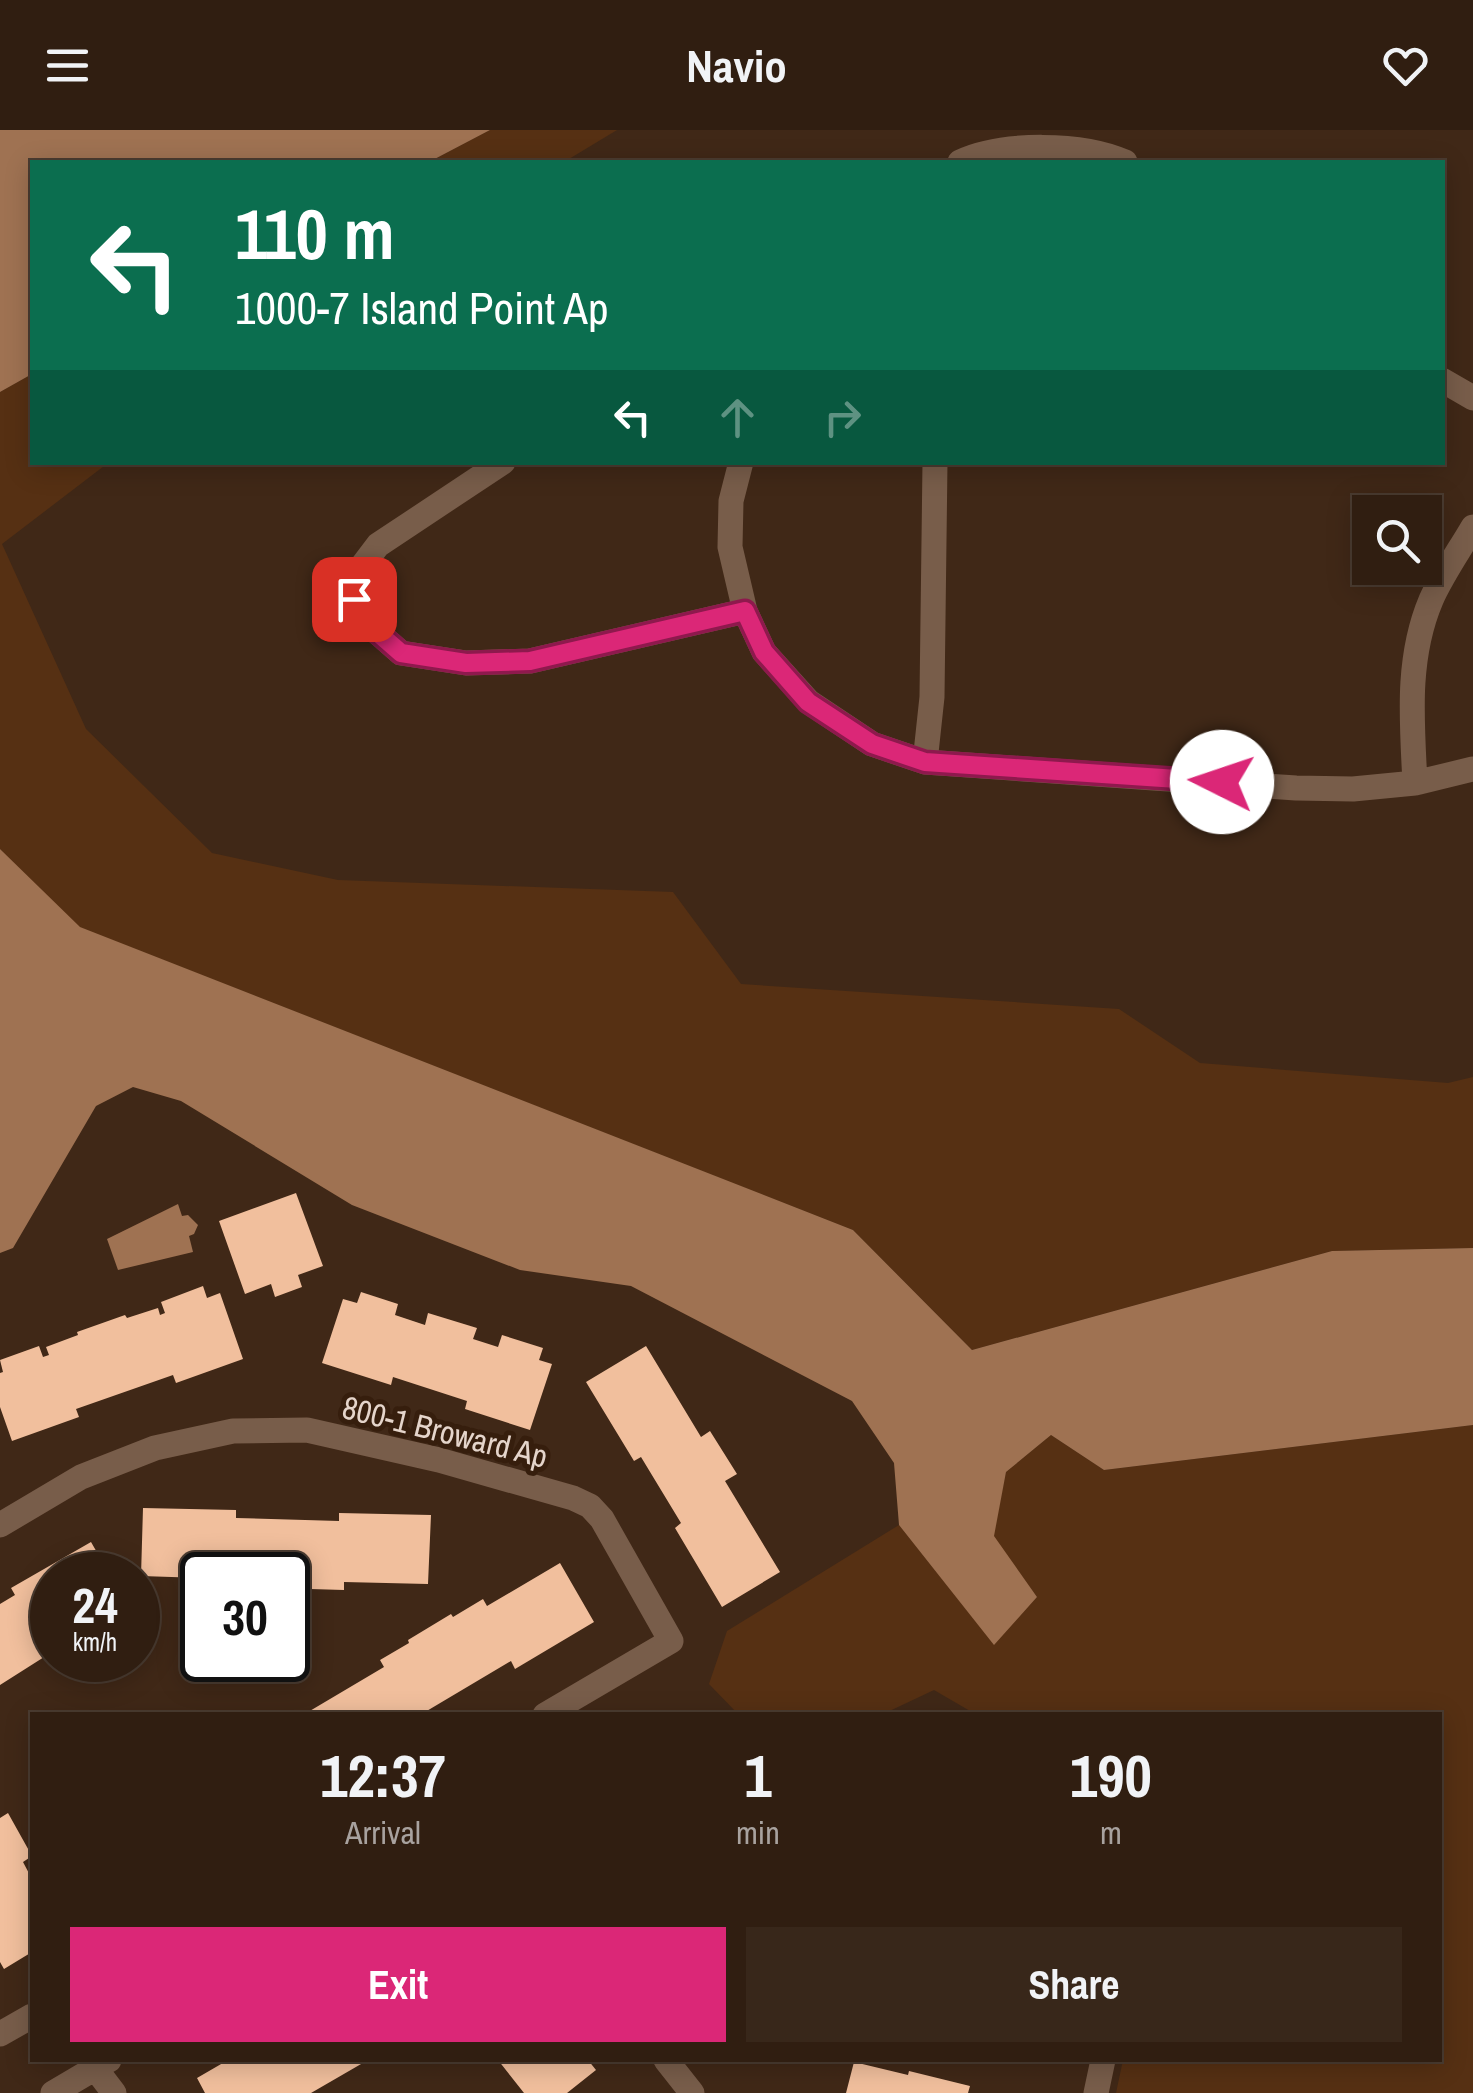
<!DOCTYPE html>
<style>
body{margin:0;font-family:"Archivo Narrow",sans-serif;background:#38271a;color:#f1f3f6;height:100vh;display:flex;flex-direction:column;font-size:38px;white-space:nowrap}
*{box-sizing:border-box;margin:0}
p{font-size:32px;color:#a8a29f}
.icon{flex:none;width:55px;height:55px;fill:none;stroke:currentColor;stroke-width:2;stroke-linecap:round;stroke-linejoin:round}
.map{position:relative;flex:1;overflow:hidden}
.panel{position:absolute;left:30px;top:1582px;width:1412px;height:350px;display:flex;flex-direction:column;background:#301e11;border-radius:0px;box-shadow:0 5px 25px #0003,0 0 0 2px #4b3c31}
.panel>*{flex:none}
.guide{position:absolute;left:30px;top:30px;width:1415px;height:305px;border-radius:0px;box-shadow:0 5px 25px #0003,0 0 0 2px #4b3c31;background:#0b6e4f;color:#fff;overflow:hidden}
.fabs{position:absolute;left:1352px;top:365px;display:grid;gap:20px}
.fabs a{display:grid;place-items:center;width:90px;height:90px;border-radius:0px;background:#301e11;box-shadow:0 5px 25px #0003,0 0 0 2px #4b3c31;font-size:50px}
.speed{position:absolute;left:30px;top:1422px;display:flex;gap:20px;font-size:50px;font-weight:700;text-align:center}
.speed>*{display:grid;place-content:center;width:130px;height:130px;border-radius:50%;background:#301e11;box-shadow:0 5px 25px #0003,0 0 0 2px #4b3c31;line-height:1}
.speed small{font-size:25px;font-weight:400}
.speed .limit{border:5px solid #111;border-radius:15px;background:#fff;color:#111}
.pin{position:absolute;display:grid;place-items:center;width:85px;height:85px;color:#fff;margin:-42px;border-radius:20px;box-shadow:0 5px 15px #0006}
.me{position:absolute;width:110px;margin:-55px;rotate:274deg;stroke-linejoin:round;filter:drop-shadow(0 0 8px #0008)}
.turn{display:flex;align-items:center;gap:35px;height:210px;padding:0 40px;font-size:45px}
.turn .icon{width:130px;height:130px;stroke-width:2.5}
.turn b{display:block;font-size:70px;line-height:85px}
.lanes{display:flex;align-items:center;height:95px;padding:0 40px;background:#0003;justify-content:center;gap:50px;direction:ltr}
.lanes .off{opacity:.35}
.eta{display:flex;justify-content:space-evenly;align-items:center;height:170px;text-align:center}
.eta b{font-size:60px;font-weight:800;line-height:70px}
.cta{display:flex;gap:20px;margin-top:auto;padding:20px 40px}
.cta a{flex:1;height:115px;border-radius:0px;background:#db2777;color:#fff;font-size:40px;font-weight:800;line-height:115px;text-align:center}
.cta a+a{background:#38271a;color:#f1f3f6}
header{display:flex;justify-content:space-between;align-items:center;height:130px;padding:0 40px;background:#301e11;font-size:45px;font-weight:800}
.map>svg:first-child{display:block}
.green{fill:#563013}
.water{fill:#9f7252}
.building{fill:#f1bf9d}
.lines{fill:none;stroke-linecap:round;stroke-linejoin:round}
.minor{stroke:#785d4a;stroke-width:25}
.route-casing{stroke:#8e194d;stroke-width:25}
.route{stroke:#db2777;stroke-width:18}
.labels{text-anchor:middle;stroke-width:10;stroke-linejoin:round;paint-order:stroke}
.street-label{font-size:32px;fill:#e5d5cb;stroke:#361e0d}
</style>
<header><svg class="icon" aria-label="menu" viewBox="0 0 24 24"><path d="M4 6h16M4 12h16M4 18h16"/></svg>Navio<svg class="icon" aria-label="heart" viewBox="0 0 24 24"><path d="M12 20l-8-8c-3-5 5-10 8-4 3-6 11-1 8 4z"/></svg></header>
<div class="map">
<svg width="1473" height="1963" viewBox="0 0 1473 1963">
<rect width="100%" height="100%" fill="#402817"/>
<!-- green -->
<path class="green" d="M490 0H617L564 32H429Z
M32 244V332L108 333 2 414 86 599 212 723 338 750 673 762 741 854 1119 879 1200 933 1448 953 1473 947V1118L1332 1121 972 1220 853 1100 79 797 0 719V262Z
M1473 1295V1963H1116L1123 1930H1440V1585H977L934 1560 881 1585H739L709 1554 727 1501 899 1395 994 1514 1037 1467 993 1406 1006 1342 1051 1305 1104 1340Z"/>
<!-- water -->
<path class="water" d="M0 0H490L429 32H32V244L0 262Z
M0 719 80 797 853 1100 972 1220 1332 1121 1473 1118V1295L1104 1340 1051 1305 1006 1342 994 1406 1037 1467 994 1515 899 1395 894 1333 852 1271 631 1156 520 1140 352 1075 181 971 133 957 96 976 13 1118 0 1123Z
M178 1074 182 1086 188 1085 198 1095 194 1104 189 1106 193 1122 118 1140 107 1109Z"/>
<!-- building -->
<path class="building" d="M296 1063 323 1136 298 1145 302 1157 275 1167 271 1154 245 1164 219 1091Z
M203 1156 207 1168 220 1163 243 1229 176 1253 173 1245 76 1279 79 1287 12 1311 0 1277V1243L3 1242 0 1230 39 1216 43 1227 49 1225 46 1217 78 1205 77 1202 125 1185 127 1188 158 1178 160 1185 165 1183 161 1172Z
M361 1162 398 1174 395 1185 425 1195 428 1183 477 1198 473 1209 498 1217 502 1205 543 1218 539 1230 552 1234 530 1300 465 1279 467 1271 393 1247 391 1255 322 1233 343 1169 357 1173Z
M646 1216 701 1307 710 1301 737 1344 725 1351 780 1442 722 1477 675 1398 681 1393 641 1327 634 1331 586 1252Z
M143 1378 236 1380V1388L339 1391V1383L431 1385 428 1454 344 1452V1460L310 1459V1462L288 1461V1445H202V1448L141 1446Z
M91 1412 110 1445H52V1522L0 1555V1474L15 1465 11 1458Z
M560 1433 594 1492 515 1539 511 1531 420 1585H303L384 1537 380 1530 409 1513 408 1510 451 1484 453 1487 483 1469 487 1476Z
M8 1683 32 1726 23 1732 32 1749V1822L4 1839 0 1832V1688Z
M228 1930H368L311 1963H205L197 1948Z
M498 1930H588L596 1940 567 1963H524Z
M854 1932 908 1945 909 1941 970 1956 968 1963H846Z"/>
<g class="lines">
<!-- minor -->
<path class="minor" d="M960 32C1002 12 1083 13 1125 32
M1442 250 1473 268
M503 332 378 415 353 448 354 469 361 488 401 523 466 533 530 531 745 481
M741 332 731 371 730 417 745 481 764 522 809 572 872 614 925 632 1296 658 1353 659 1415 653 1473 639
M925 632 932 567 935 332
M1415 653C1412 592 1406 529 1431 470 1442 445 1459 421 1473 397
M0 1395 81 1347 155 1318 233 1301 307 1300 439 1330 573 1368 590 1376 602 1389 671 1511 545 1585
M0 1904 32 1886
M666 1930 692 1963
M95 1938 114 1963
M53 1963 109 1930
M1096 1963 1103 1930"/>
</g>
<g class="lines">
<!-- route casing -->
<g class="route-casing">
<path id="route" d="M354 469 361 488 401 523 466 533 530 531 745 481 764 522 808 572 872 614 925 632 1222 652"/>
</g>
<!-- route -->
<use href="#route" class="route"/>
</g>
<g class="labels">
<!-- street labels -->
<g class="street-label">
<text transform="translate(445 1302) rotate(14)" y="11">800-1 Broward Ap</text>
</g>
</g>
</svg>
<div class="fabs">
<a><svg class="icon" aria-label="search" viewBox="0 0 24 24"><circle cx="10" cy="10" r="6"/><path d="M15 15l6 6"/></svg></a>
</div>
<div class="speed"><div>24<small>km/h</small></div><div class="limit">30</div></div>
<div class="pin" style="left:354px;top:469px;background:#d93025"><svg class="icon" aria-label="arrive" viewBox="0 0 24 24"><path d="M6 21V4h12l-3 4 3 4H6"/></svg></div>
<svg class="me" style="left:1222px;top:652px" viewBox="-20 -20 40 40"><circle r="19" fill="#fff"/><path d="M0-13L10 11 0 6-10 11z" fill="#db2777"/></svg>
<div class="guide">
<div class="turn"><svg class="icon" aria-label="left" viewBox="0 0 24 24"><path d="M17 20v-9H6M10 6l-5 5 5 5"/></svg><div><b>110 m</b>1000-7 Island Point Ap</div></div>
<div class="lanes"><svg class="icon" aria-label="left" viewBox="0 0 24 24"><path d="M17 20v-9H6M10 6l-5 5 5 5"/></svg><svg class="icon off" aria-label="ahead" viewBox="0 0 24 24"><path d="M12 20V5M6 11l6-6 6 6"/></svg><svg class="icon off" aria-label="right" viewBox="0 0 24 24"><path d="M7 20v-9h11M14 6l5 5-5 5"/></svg></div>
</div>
<section class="panel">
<div class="eta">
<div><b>12:37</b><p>Arrival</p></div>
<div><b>1</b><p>min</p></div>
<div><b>190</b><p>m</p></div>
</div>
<div class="cta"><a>Exit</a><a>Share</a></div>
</section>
</div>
